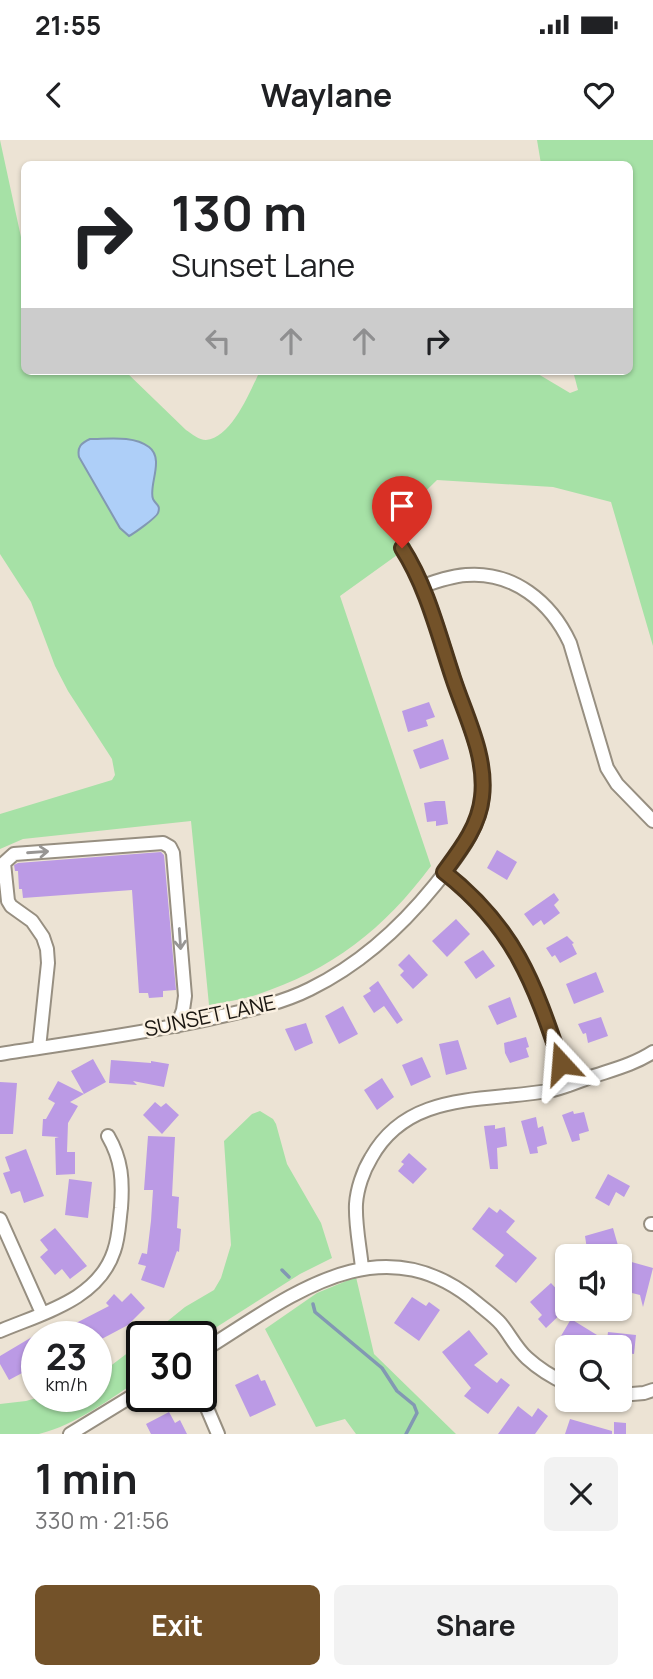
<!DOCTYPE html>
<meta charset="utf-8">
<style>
body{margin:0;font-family:Manrope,sans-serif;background:#f2f2f2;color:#202124;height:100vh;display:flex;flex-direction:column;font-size:26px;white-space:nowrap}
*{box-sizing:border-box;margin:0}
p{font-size:23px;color:#757577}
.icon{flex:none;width:38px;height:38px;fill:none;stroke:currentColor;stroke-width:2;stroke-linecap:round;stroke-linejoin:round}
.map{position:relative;height:1294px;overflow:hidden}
.drawer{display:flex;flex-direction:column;background:#fff;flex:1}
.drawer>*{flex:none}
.top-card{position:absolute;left:21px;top:21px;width:612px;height:214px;border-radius:10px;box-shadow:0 2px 5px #0004;background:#fff;color:#202124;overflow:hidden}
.tools{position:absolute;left:555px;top:1104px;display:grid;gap:14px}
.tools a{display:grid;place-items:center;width:77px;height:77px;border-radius:10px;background:#fff;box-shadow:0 2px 5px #0004;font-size:35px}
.speed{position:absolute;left:21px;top:1181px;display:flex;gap:14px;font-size:35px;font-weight:700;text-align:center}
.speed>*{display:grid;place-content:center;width:91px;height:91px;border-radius:50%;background:#fff;box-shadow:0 2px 5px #0004;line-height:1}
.speed small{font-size:18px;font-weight:400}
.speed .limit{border:4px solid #111;border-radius:10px;background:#fff;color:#111}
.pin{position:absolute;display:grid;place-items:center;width:60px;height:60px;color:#fff;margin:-72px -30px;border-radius:50% 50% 50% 0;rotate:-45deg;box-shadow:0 0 7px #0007}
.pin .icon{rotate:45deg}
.me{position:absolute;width:77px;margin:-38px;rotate:341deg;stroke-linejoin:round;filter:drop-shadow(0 0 5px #0008)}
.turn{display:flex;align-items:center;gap:24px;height:147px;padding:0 35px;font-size:32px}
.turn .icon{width:91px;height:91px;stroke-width:2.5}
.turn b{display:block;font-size:49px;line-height:60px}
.lanes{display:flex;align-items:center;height:66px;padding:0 35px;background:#0003;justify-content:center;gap:35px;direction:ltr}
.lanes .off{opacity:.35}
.round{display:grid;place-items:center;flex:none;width:74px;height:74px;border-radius:10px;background:#f2f2f2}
.headline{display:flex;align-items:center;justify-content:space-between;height:119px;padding:0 35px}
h1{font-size:42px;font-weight:700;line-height:52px}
.button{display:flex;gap:14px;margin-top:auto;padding:14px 35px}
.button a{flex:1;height:80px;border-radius:10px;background:#735229;color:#fff;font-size:28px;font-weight:700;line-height:80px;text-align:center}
.button a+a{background:#f2f2f2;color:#202124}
.status{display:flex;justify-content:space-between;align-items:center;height:49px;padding:0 35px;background:#fff;direction:ltr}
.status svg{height:19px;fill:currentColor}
header{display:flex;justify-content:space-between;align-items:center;height:91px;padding:0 35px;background:#fff;font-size:32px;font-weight:700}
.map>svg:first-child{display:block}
.green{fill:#a6e1a6}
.water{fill:#aecff8;stroke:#8298b3;stroke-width:2}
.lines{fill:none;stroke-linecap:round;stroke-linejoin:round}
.stream{stroke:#8298b3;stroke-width:3.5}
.building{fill:#bb9ae5}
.street-casing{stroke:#978f81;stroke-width:16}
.street{stroke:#fff;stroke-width:12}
.oneway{stroke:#989694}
.route-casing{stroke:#4b351b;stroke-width:18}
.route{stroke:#735229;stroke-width:12}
.labels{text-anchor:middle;stroke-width:5;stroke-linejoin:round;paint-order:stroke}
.street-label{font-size:21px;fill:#1a1611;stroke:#faf0e1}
</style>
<div class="status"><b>21:55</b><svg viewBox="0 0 49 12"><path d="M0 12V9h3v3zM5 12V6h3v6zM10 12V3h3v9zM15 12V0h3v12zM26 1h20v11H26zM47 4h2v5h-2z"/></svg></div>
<header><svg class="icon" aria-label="back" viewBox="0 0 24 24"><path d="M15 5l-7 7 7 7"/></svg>Waylane<svg class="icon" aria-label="heart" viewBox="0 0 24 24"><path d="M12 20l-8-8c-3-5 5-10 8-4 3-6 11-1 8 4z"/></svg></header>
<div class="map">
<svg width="653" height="1294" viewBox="0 0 653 1294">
<rect width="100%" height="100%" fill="#ece3d4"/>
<!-- green -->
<path class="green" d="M0 0 24 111V231H125L186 290C192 294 199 300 206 300 232 298 250 251 260 231H533L570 253 578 250 573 231H630V24H541L537 0H653V506L611 362 553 347 437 340 394 382 411 405 340 456 431 726C384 789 332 830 256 855 241 860 224 862 209 865L191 681 23 699 0 709V674L112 640 115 635 112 619 68 551 55 526 31 462 0 414Z
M260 971 273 979 276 984 287 1024 321 1083 332 1118 300 1134 201 1197H148L185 1167 214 1150 221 1138 231 1105 224 1001 252 974Z
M356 1137 374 1214 456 1294H356L345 1279 316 1287 265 1189 317 1153Z
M142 1202V1238C111 1258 76 1285 39 1294 27 1294 12 1294 0 1294V1264L26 1261 40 1257 96 1256V1237Z"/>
<!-- water -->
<path class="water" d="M90 299C108 299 133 295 149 307 165 319 148 346 153 359 156 365 161 365 158 373 156 378 133 394 129 396L120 388 79 317C77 307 81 303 90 299Z"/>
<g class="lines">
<!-- stream -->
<path class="stream" d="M282 1130 289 1137
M313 1164 315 1172 382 1228 397 1251 414 1265 417 1273 406 1294"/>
</g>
<!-- building -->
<path class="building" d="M429 562 435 577 426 580 428 586 408 592 402 571Z
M443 599 449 619 420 629 413 610Z
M435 661H445L448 684 436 686V681L427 682 424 663Z
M497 710 517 722 507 740 487 728Z
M161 712 164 715 176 850 163 851V857L149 858 148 853H139L132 750 23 758 22 749H19L18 731H15L14 725 18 723Z
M554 753 559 760 554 765 560 773 544 785 541 780 533 786 524 774Z
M456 779 470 794 447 817 432 801Z
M567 796 574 803 572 804 577 814 560 823 555 815 552 817 546 808Z
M483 810 495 826 476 839 464 822Z
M409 814 428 835 413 849 400 835 404 831 398 825Z
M596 832 604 852 574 864 566 844Z
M378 841 403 880 397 884 384 866 374 873 363 856 371 851 369 848Z
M510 857 517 877 497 885 488 866Z
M343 866 358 894 339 904 325 876Z
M601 877 608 896 588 903 586 893 583 894 578 884Z
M306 883 313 903 295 911 285 889Z
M526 897 529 907 526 908 529 917 510 923 505 913 504 903Z
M458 900 467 929 446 935 439 904Z
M422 917 431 937 411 946 402 925Z
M93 919 106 942 84 954 71 931Z
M111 920 151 923V921L169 924 164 947 133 941 137 945 109 943Z
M382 938 394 957 377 970 364 950Z
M58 941 84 954 70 962 78 966 68 983 67 1012H75V1034L56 1035 55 998 59 997 42 996 43 979H46L55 963 48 959Z
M0 942 17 943 13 994H0Z
M155 962 161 967 166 963 179 975 162 994 143 975Z
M573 971 574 974 584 972 589 991 579 994 580 1000 572 1002 562 975Z
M536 977 538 988 543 986 547 1004 537 1007 538 1013 530 1014 521 981Z
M495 985V989L505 987 507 1006 497 1008 498 1029H490L484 986Z
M148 996 175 997 172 1056 179 1057 177 1088 181 1089 179 1112 177 1111 164 1148 141 1140 146 1126 138 1124 142 1113 147 1114 151 1081 153 1050H144Z
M26 1009 44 1056 24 1063 20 1051 11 1054 3 1033 10 1031 5 1017Z
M409 1013 427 1029 413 1044 398 1031 404 1024 401 1022Z
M608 1034 630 1046 624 1057 616 1052 609 1066 595 1058Z
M69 1039 92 1042 88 1078 65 1075Z
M489 1067 497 1073 500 1069 515 1081 506 1092 537 1118 516 1143 495 1126 504 1115 472 1089Z
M55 1088 87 1126 70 1139 62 1129 55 1135 40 1117 48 1110 40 1100Z
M613 1088 621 1116H588L585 1096Z
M628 1121 653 1128 643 1167 640 1155 620 1150Z
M551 1143 562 1155 567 1150V1168L546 1188 538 1179 542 1175 530 1162Z
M131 1153 145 1168 128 1185 96 1202V1197H56L54 1189 78 1182 109 1166 106 1163 114 1154 122 1162Z
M412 1157 426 1166 429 1162 440 1170 419 1201 394 1183Z
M571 1179 597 1195 589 1208H569L558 1201Z
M469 1190 488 1214 474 1225 497 1243 501 1238 510 1245 488 1274 464 1256 471 1248 442 1212Z
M608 1192 636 1195 634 1214 620 1212V1208H606Z
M37 1194V1225L9 1240 0 1224V1216Z
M258 1234 261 1241 265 1240 276 1265 250 1277 235 1245Z
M518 1266 532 1277 538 1268 548 1276 535 1294H498Z
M169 1272 175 1283 180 1280 187 1294H151L146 1284Z
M570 1279 612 1291V1294H565Z
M614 1282 626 1283V1294H614Z"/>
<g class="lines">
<!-- street casing -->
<g class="street-casing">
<path id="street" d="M423 446C437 441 451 436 466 435 513 431 551 462 570 503L607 628 617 644 653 681
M444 732C521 792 539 857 569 945
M39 908 48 823 47 809 43 797 32 781 11 766 8 761 4 723 14 714 163 703 170 707 173 713 185 856 183 870 177 886
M0 914C70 903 140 894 209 879 243 871 278 865 310 849 359 825 401 787 435 745 456 719 481 688 483 653 484 616 467 580 456 545 440 499 429 449 402 408
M0 1079 42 1173
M651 1084H653
M362 1128C360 1107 355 1085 356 1064 357 1049 363 1031 371 1018 409 949 487 963 553 950 565 947 577 942 588 938 611 930 633 925 653 912
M0 1191C42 1173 98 1160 114 1111 119 1097 119 1083 121 1068 123 1041 122 1020 108 996
M201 1212C287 1159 379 1080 477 1163 485 1170 494 1176 501 1184 510 1195 516 1208 527 1218 539 1229 552 1237 567 1244
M201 1254 218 1294
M620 1255 644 1253 653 1250
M70 1294 142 1250"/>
</g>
<!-- street -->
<use href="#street" class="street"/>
</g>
<!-- one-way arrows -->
<defs><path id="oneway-shaft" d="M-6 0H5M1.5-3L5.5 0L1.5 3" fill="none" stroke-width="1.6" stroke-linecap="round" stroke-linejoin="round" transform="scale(1.75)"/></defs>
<g class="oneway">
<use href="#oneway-shaft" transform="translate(38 712) rotate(-4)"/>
<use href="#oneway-shaft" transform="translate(180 799) rotate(86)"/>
</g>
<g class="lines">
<!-- route casing -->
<g class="route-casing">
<path id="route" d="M402 408C427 447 438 493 453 538 465 575 487 616 482 657 479 686 461 709 444 732 514 787 534 842 561 923"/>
</g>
<!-- route -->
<use href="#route" class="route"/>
</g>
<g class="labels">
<!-- street labels -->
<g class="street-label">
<text transform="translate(210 876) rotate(-12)" y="7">SUNSET LANE</text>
</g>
</g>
</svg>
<div class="tools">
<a><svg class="icon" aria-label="sound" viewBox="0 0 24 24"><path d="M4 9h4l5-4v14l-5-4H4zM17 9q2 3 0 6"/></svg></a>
<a><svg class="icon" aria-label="search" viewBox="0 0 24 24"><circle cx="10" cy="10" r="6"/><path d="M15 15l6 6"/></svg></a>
</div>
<div class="speed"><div>23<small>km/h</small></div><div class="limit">30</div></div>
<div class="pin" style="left:402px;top:408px;background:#d93025"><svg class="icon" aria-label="arrive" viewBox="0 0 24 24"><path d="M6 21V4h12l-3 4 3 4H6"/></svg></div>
<svg class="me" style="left:561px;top:923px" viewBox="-20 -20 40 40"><path d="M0-17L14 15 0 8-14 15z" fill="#735229" stroke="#fff" stroke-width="4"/></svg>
<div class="top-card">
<div class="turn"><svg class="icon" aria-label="right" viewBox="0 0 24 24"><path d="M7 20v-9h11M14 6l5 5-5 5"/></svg><div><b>130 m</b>Sunset Lane</div></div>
<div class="lanes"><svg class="icon off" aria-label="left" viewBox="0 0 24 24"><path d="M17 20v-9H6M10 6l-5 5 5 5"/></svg><svg class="icon off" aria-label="ahead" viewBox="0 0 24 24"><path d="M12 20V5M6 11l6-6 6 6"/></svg><svg class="icon off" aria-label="ahead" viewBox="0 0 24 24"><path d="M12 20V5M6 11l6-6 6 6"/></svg><svg class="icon" aria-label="right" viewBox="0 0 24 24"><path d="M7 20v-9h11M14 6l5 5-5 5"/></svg></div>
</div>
</div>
<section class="drawer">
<div class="headline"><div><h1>1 min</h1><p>330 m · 21:56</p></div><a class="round"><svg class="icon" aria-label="close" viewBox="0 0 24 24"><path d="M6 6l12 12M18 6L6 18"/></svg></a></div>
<div class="button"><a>Exit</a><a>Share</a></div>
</section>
